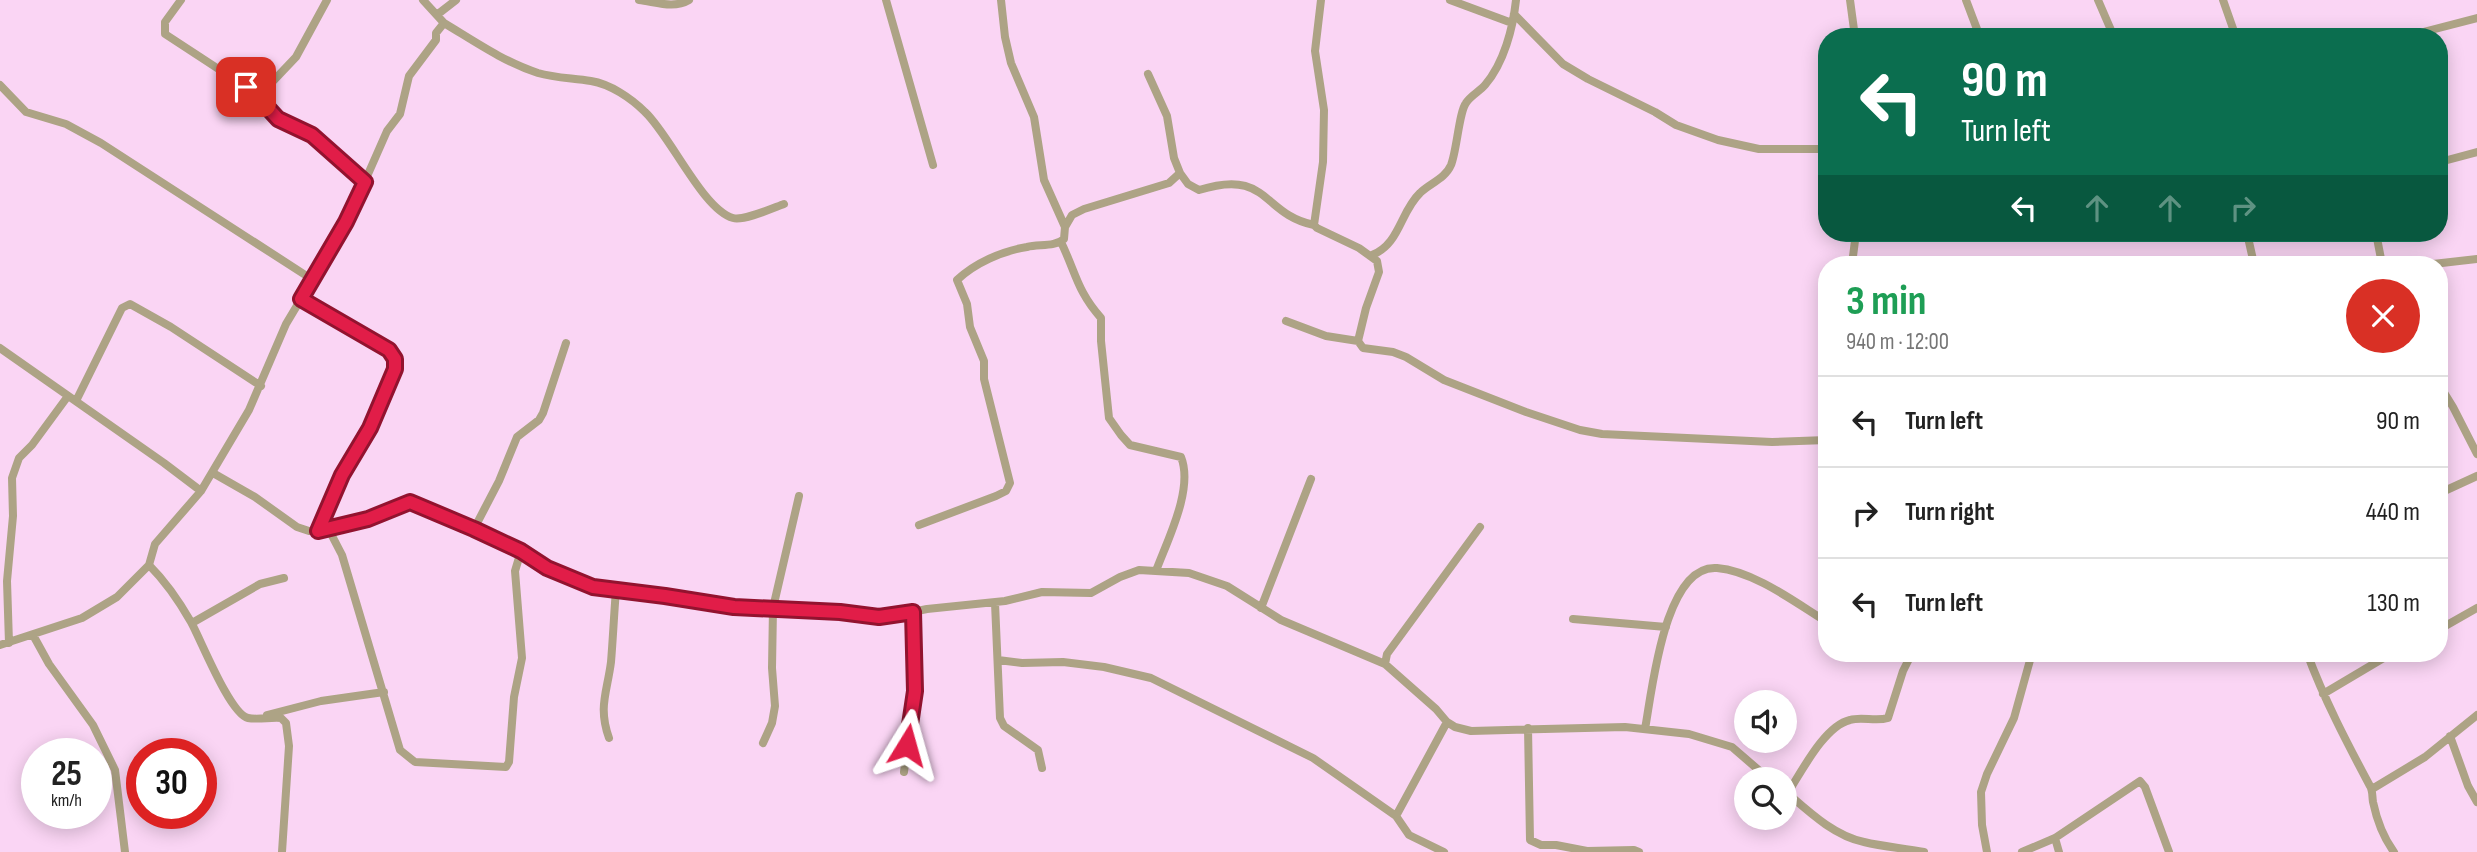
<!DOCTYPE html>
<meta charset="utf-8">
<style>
body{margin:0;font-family:"Sofia Sans Condensed",sans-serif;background:#f2f2f2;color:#222;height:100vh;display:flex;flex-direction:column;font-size:26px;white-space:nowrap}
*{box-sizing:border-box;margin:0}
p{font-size:23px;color:#767676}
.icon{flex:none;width:38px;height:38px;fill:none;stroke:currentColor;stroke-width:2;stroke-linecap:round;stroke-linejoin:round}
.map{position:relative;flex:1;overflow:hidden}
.details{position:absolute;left:1818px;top:256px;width:630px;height:406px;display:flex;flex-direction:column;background:#fff;border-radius:28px;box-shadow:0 4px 18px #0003}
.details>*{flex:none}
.hud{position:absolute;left:1818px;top:28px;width:630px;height:214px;border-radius:28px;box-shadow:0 4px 18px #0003;background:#0b6e4f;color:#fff;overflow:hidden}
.controls{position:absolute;left:1734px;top:690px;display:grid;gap:14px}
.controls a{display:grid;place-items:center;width:63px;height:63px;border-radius:50%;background:#fff;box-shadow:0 4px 18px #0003;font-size:35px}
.speed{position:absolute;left:21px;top:738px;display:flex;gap:14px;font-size:35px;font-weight:700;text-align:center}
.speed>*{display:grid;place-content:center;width:91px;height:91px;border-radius:50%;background:#fff;box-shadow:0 4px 18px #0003;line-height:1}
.speed small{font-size:18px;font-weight:400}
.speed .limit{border:10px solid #d22;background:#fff;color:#111}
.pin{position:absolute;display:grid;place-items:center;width:60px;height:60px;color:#fff;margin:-30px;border-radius:14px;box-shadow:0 4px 10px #0006}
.me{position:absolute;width:77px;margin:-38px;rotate:8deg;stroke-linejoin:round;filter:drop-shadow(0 0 5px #0008)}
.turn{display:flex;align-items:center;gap:24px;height:147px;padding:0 28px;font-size:32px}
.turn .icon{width:91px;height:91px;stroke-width:2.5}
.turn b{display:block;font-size:49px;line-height:60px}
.lanes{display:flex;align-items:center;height:66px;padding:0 28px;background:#0003;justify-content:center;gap:35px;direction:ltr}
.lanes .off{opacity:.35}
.round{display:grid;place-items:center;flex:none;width:74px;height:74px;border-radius:37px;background:#f2f2f2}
.headline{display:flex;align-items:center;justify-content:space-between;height:119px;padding:0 28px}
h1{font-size:42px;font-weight:700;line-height:52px;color:#1e9e55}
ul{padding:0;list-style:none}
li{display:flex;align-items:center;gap:21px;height:91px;padding:0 28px;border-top:2px solid #e0e0e0}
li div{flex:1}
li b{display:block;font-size:26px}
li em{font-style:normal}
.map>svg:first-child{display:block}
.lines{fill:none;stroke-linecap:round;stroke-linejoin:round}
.street{stroke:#ada385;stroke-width:8}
.route-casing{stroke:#92132f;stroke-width:18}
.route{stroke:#e11d48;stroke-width:12}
</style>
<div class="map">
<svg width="2477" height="852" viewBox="0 0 2477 852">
<rect width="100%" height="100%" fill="#fad5f4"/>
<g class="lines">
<!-- street -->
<path class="street" d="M181 0 165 22V34L246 87 258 97 278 119 312 135 365 182
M639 0C656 2 674 9 689 0
M886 0 933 165
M1321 0 1315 51 1324 110 1323 162 1314 225 1317 228 1359 248 1377 261 1379 272 1366 308 1358 341
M1450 0 1512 23
M1850 0 1855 37
M1966 0 1980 37
M2098 0 2114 37
M2223 0 2236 37
M438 14 456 0
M1514 14 1563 64 1588 79 1655 112 1676 125 1718 140 1759 149H1827
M444 23C474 41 504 62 538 73 555 78 573 78 591 81 610 84 631 98 645 112 670 135 703 210 733 218 744 221 773 208 784 204
M2404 37 2477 18
M0 85 26 112 66 124 101 143 313 280
M258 97 296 57 327 0
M2440 162 2477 152
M1180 173 1188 184 1199 190C1269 168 1261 214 1314 225
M1065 227 1072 215 1084 209 1169 183 1180 173 1174 158 1167 116 1148 74
M2247 233 2254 264
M2376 233 2382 264
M1061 242C1076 273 1077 291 1101 318V341L1109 418 1121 435 1130 445 1181 457C1194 489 1167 541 1156 571
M1372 255C1400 244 1400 212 1420 193 1430 183 1445 179 1451 165 1457 150 1459 112 1466 103 1470 96 1480 91 1485 85 1504 63 1513 28 1516 0
M1852 264 1856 233
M2433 264 2477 259
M301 299 389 350 395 359V369L370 428 342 475 318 531
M1286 321 1326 336 1358 341 1363 348 1393 352 1406 357 1444 380 1526 412 1580 430 1602 434 1772 442 1827 440
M0 348 164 463 201 491
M2440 386 2453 407 2477 454
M76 401 122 308 130 304 171 327 261 386
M213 473 255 497 297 527 309 531 329 530 368 519 410 502 474 529 521 551 547 568 593 587 665 596 734 607 840 612 888 617 927 609 1005 601 1042 592 1091 593 1120 577 1139 570 1189 573 1227 586 1281 620 1385 664 1436 709 1447 722 1455 727 1471 731 1625 727 1689 734 1732 747 1769 779
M2440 493 2477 476
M919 525 996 496 1006 491 1010 483 984 379V361L970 327 967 304 957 280C975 263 1002 251 1027 247 1039 244 1055 247 1064 239L1065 227 1044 180 1034 117 1011 63 1005 37 1001 0
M474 529 499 481 517 437 539 420 543 413 566 343
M329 530 342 555 400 750 415 762 506 767 509 762 514 697 522 658 515 571 521 551
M149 565C166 582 179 601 191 622 201 640 230 714 248 718 258 720 271 717 281 718L286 723 289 746 282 852
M995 603 1000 718 1004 726 1038 750 1042 768
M1261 608 1311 479
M1573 619 1666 627
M192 623 260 584 284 578
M2440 629 2477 608
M33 635 49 664 93 725 115 770 125 852
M9 643 7 581 13 516 12 478 19 458 32 445 68 396
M0 645 82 618 117 597 149 565 155 544 201 491 249 410 286 324 347 222 387 131 400 114 409 76 436 40V33L444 23 423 0
M2307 653C2324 699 2347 743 2370 786 2373 791 2372 796 2373 802 2377 821 2383 837 2394 852
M998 660 1022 663 1063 662 1104 667 1151 678 1313 758 1396 816 1409 835 1444 852
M1385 664 1387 654 1480 527
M2323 694 2392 653
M267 715 321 701 384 692
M1528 728 1530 840 1541 845H1556L1587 851 1634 850 1639 852
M1645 729C1652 692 1664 564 1717 568 1754 571 1796 603 1827 622
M2450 736 2468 786 2477 802
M609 738C598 707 607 693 611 662 613 638 614 614 616 590
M763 743 772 723 775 706 772 668 773 608 799 496
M904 772 915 690 913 612
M2372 789 2425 757 2477 715
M1786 792C1808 811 1834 836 1864 842 1884 847 1904 848 1924 852
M1787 794C1801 773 1824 726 1850 720 1862 716 1875 722 1888 718L1903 671 1912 653
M1396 816 1447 722
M2055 838 2059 852
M1987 852 1982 825 1981 792 1987 774 2014 718 2032 653
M2022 852 2055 838 2140 781 2145 787 2169 852"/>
</g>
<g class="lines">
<!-- route casing -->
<g class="route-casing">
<path id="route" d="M246 87 258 97 278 119 312 135 365 182 346 222 301 299 389 350 395 359V369L370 428 342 475 318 531 368 519 410 502 474 529 521 551 547 568 593 587 665 596 734 607 840 612 879 617 913 612 915 691 907 745"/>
</g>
<!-- route -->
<use href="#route" class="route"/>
</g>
</svg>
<div class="controls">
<a><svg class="icon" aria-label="sound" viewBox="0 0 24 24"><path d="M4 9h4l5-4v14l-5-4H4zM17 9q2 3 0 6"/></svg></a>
<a><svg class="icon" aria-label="search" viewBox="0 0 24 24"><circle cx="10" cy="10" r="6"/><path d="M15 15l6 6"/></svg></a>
</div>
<div class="speed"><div>25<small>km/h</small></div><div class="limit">30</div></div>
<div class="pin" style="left:246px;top:87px;background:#d93025"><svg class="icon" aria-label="arrive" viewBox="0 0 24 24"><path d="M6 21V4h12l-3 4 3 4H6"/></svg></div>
<svg class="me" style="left:907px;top:745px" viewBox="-20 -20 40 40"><path d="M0-17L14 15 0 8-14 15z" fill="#e11d48" stroke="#fff" stroke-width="4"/></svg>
<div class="hud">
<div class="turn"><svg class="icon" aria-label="left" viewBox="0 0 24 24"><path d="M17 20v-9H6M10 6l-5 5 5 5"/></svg><div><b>90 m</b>Turn left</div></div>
<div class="lanes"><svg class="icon" aria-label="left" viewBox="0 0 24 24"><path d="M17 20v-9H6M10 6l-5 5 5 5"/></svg><svg class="icon off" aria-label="ahead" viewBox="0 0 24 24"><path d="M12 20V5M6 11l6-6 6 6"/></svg><svg class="icon off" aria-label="ahead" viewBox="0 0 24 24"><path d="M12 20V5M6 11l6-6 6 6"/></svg><svg class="icon off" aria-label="right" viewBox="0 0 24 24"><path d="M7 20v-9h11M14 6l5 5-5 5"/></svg></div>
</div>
<section class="details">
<div class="headline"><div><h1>3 min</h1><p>940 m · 12:00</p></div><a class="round" style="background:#d93025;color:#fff"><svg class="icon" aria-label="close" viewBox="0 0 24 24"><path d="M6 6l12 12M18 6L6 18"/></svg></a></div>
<ul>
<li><svg class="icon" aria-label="left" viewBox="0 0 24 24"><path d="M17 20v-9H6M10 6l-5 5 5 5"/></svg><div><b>Turn left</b></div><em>90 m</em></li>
<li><svg class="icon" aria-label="right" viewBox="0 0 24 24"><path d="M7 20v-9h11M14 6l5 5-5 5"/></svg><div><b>Turn right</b></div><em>440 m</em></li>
<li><svg class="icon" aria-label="left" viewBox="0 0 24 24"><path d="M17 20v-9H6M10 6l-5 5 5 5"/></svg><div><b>Turn left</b></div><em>130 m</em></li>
</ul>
</section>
</div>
